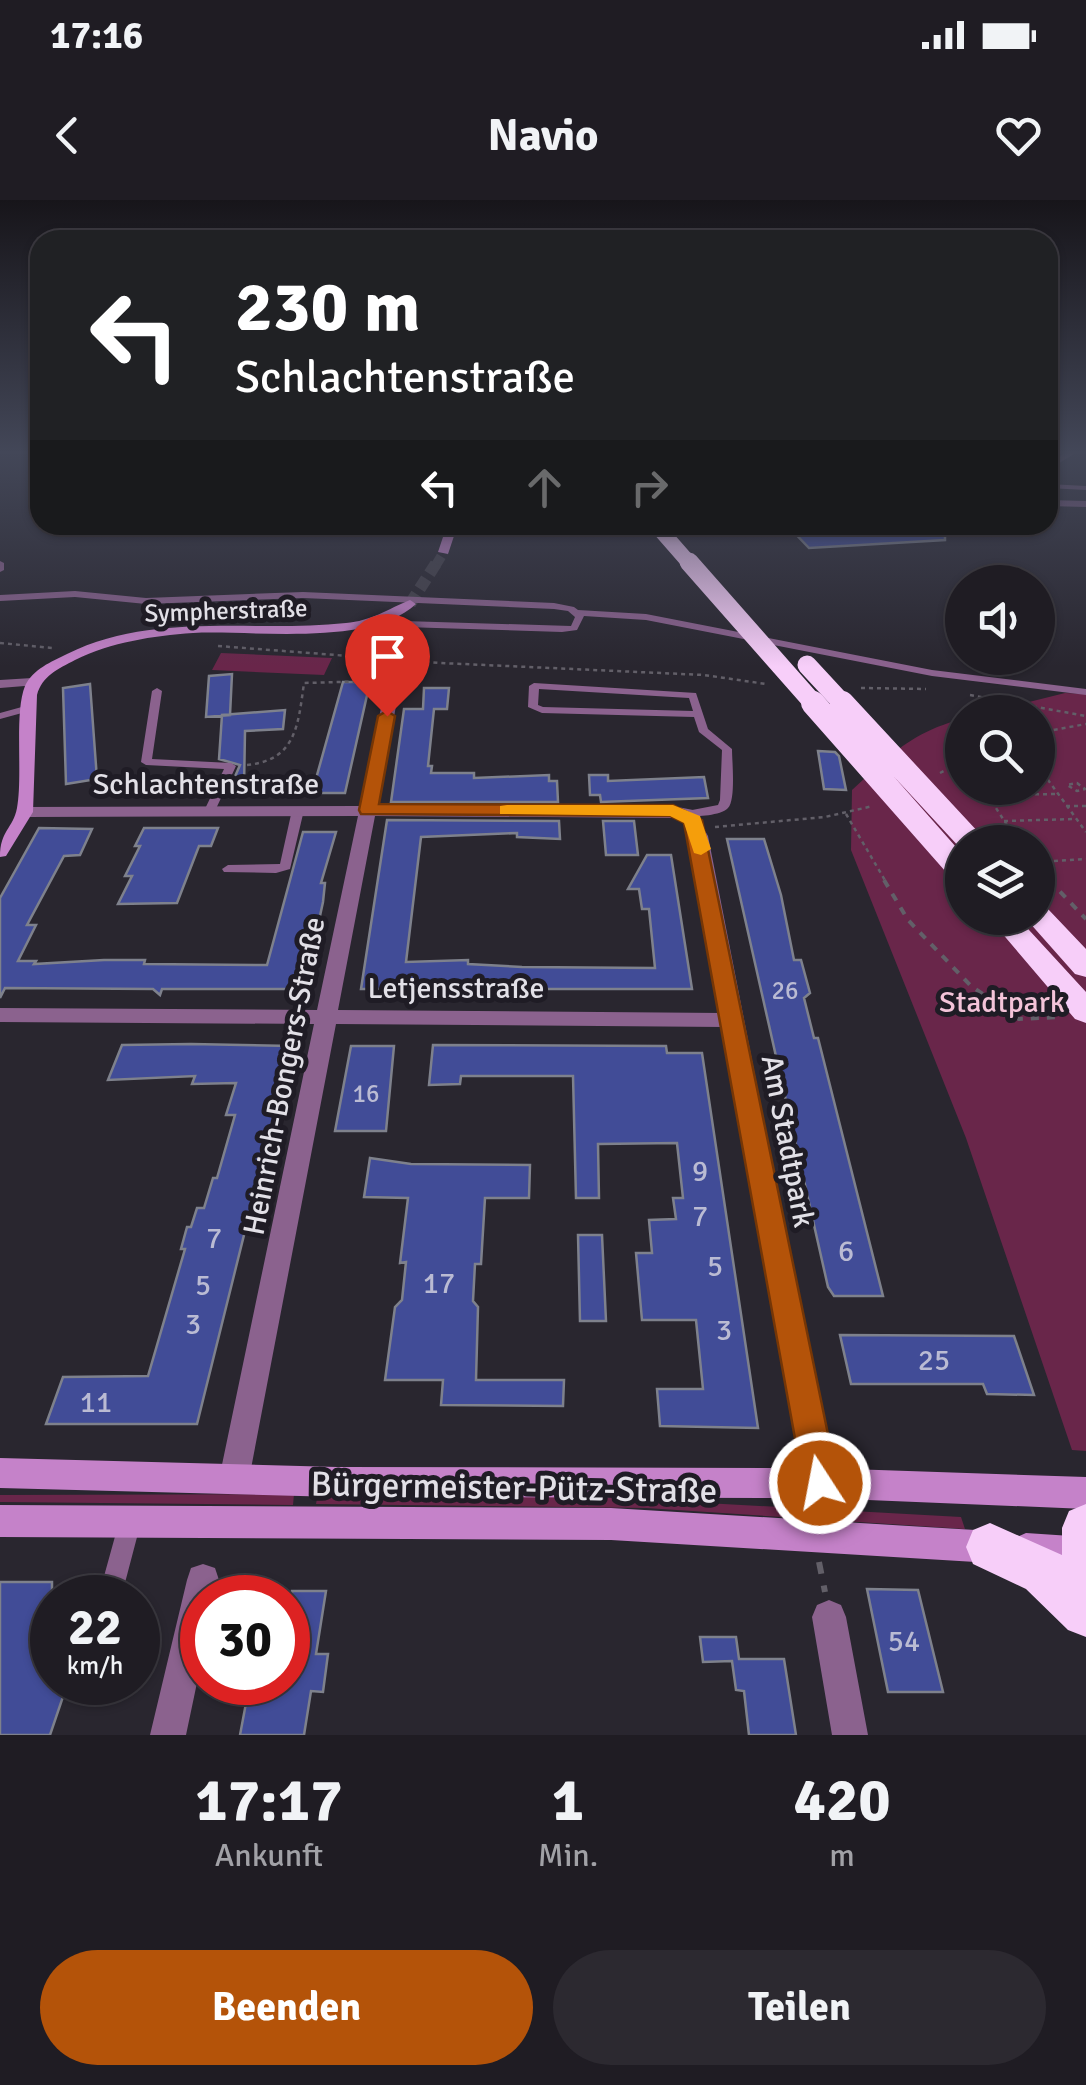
<!DOCTYPE html>
<html lang="de">
<meta charset="utf-8">
<style>
body{margin:0;font-family:Signika,sans-serif;background:#2c2930;color:#f1f3f6;height:100vh;display:flex;flex-direction:column;font-size:38px;white-space:nowrap}
*{box-sizing:border-box;margin:0}
p{font-size:32px;color:#a1a1a6}
.icon{flex:none;width:55px;height:55px;fill:none;stroke:currentColor;stroke-width:2;stroke-linecap:round;stroke-linejoin:round}
.map{position:relative;height:1535px;overflow:hidden}
.details{display:flex;flex-direction:column;background:#1f1c23;flex:1}
.details>*{flex:none}
.top-card{position:absolute;left:30px;top:30px;width:1028px;height:305px;border-radius:30px;box-shadow:0 2px 8px #0004,0 0 0 2px #3c3a41;background:#202124;color:#fff;overflow:hidden}
.tools{position:absolute;left:945px;top:365px;display:grid;gap:20px}
.tools a{display:grid;place-items:center;width:110px;height:110px;border-radius:50%;background:#1f1c23;box-shadow:0 2px 8px #0004,0 0 0 2px #3c3a41;font-size:50px}
.speed{position:absolute;left:30px;top:1375px;display:flex;gap:20px;font-size:50px;font-weight:700;text-align:center}
.speed>*{display:grid;place-content:center;width:130px;height:130px;border-radius:50%;background:#1f1c23;box-shadow:0 2px 8px #0004,0 0 0 2px #3c3a41;line-height:1}
.speed small{font-size:25px;font-weight:400}
.speed .limit{border:15px solid #d22;background:#fff;color:#111}
.pin{position:absolute;display:grid;place-items:center;width:85px;height:85px;color:#fff;margin:-102px -42px;border-radius:50% 50% 50% 0;rotate:-45deg;box-shadow:0 0 10px #0007}
.pin .icon{rotate:45deg}
.me{position:absolute;width:110px;margin:-55px;rotate:349deg;stroke-linejoin:round;filter:drop-shadow(0 0 8px #0008)}
.turn{display:flex;align-items:center;gap:35px;height:210px;padding:0 40px;font-size:45px}
.turn .icon{width:130px;height:130px;stroke-width:2.5}
.turn b{display:block;font-size:70px;line-height:85px}
.lanes{display:flex;align-items:center;height:95px;padding:0 40px;background:#0003;justify-content:center;gap:50px;direction:ltr}
.lanes .off{opacity:.35}
.eta{display:flex;justify-content:space-evenly;align-items:center;height:170px;text-align:center}
.eta b{font-size:60px;font-weight:700;line-height:70px}
.action{display:flex;gap:20px;margin-top:auto;padding:20px 40px}
.action a{flex:1;height:115px;border-radius:60px;background:#b45309;color:#fff;font-size:40px;font-weight:700;line-height:115px;text-align:center}
.action a+a{background:#2c2930;color:#f1f3f6}
.status{display:flex;justify-content:space-between;align-items:center;height:70px;padding:0 50px;background:#1f1c23;direction:ltr}
.status svg{height:28px;fill:currentColor}
header{display:flex;justify-content:space-between;align-items:center;height:130px;padding:0 40px;background:#1f1c23;font-size:45px;font-weight:700}
.map>svg:first-child{display:block}
.green{fill:#69264a;fill-rule:evenodd}
.building{fill:#414c97;stroke:#7e818c;stroke-width:2.5}
.lines{fill:none;stroke-linecap:round;stroke-linejoin:round}
.secondary-tunnel-far1{stroke:#45424b;stroke-width:10;stroke-dasharray:10 5;stroke-linecap:butt}
.secondary-tunnel{stroke:#45424b;stroke-width:12;stroke-dasharray:12 6;stroke-linecap:butt}
.path-far2{stroke:#625f68;stroke-width:2.5;stroke-dasharray:4 4;stroke-linecap:butt}
.path-far1{stroke:#625f68;stroke-width:4;stroke-dasharray:8 8;stroke-linecap:butt}
.path{stroke:#625f68;stroke-width:6;stroke-dasharray:12 12;stroke-linecap:butt}
.lane{fill:#8b628e;fill-rule:evenodd}
.street{fill:#8b628e;fill-rule:evenodd}
.secondary{fill:#c582c9;fill-rule:evenodd}
.highway{fill:#f7cef9;fill-rule:evenodd}
.highway-bridge-far2{stroke:#f7cef9;stroke-width:15}
.highway-bridge-far1{stroke:#f7cef9;stroke-width:19}
.highway-bridge{stroke:#f7cef9;stroke-width:24}
.route{fill:#b45309;stroke:#753606;stroke-width:2.5}
.slow{fill:#f59e0b}
.labels{text-anchor:middle;stroke-width:10;stroke-linejoin:round;paint-order:stroke}
.far-street-label{font-size:25px;fill:#e2e0e7;stroke:#1f1c25}
.number-label{font-size:25px;fill:#babbd3}
.street-label{font-size:30px;fill:#e2e0e7;stroke:#1f1c25}
.park-label{font-size:30px;fill:#f4c4d9;stroke:#1f1c25}
.near-number-label{font-size:30px;fill:#babbd3}
.near-street-label{font-size:35px;fill:#e2e0e7;stroke:#1f1c25}
</style>
<div class="status"><b>17:16</b><svg viewBox="0 0 49 12"><path d="M0 12V9h3v3zM5 12V6h3v6zM10 12V3h3v9zM15 12V0h3v12zM26 1h20v11H26zM47 4h2v5h-2z"/></svg></div>
<header><svg class="icon" aria-label="back" viewBox="0 0 24 24"><path d="M15 5l-7 7 7 7"/></svg>Navio<svg class="icon" aria-label="heart" viewBox="0 0 24 24"><path d="M12 20l-8-8c-3-5 5-10 8-4 3-6 11-1 8 4z"/></svg></header>
<div class="map">
<svg width="1086" height="1535" viewBox="0 0 1086 1535">
<rect width="100%" height="100%" fill="#29262f"/>
<!-- green -->
<path class="green" d="M221 453 332 458 324 475 212 470Z
M1065 493 1086 494V1251L1072 1250 966 938 851 650 852 590C889 556 912 532 962 519V588H1038V512H989ZM962 642H1038V718H962Z
M318 1293 579 1296 961 1317 965 1329 646 1308 316 1304Z
M294 1294 293 1305 0 1302V1295Z"/>
<!-- building -->
<path class="building" d="M787 325H945V340L809 348Z
M232 474 230 515 206 517 209 476Z
M343 482H370L345 593H312Z
M90 484 97 579 66 584 63 488Z
M424 488H449L447 509H434L428 566H432L431 573H474V578L549 575V581H557L558 602H391L404 509H423Z
M285 510 283 529 245 531 244 588H230L240 565 219 559 222 515Z
M818 551 835 552 839 556 846 590 824 589Z
M589 575H608V581L704 577 708 598 601 602 600 595H590Z
M387 620 559 621 560 639 517 637V633L421 637 406 762 468 760V764L522 767 655 768 649 709H642L639 689H628L647 655H671L692 789H361Z
M603 621H634L638 655H606Z
M39 628 92 629 80 655 64 656 27 725H36L18 761H36L34 764 104 760H145L144 764 267 765 303 632H336L321 683H325L323 702 304 789H162L160 795 153 789 5 788 0 798V698Z
M144 628H218L211 646H199L177 703 118 704 132 676H125L140 646H135Z
M727 639H764L781 695 794 760H801L810 793 804 798 814 838H818L883 1096H834L828 1087Z
M191 844 291 846 197 1224H46L63 1177 148 1176 185 1049H181L187 1027H191L197 1008H204L213 978H217L235 915H226L236 883 192 884 195 876 108 880 122 845Z
M433 845 666 846 667 853H702L758 1228 660 1226 657 1189H703L696 1120H642L636 1053H652L649 1020 676 1019 673 998H683L677 943 598 944 599 998H576L573 876H461L460 884 429 885Z
M351 846H394L386 931H335Z
M370 958 411 964 530 965 529 998H485L481 1064H475L473 1101 478 1107 476 1180H564L563 1206 441 1205 443 1180H385L395 1107 402 1100 406 1062 400 1063 408 998 364 997Z
M578 1035H602L606 1121H580Z
M840 1135 1014 1136 1034 1195 987 1194 983 1184H851Z
M0 1382H52V1482H68L50 1535H0Z
M867 1389 918 1390 943 1492H888Z
M292 1391H326L316 1454H328L323 1492 311 1491 304 1535H240L250 1482H288Z
M700 1437H736L739 1459H784L796 1535H749L744 1491 736 1490 732 1461 703 1462Z"/>
<g class="lines">
<!-- secondary-tunnel-far1 -->
<path class="secondary-tunnel-far1" d="M436 365 444 352"/>
<!-- secondary-tunnel -->
<path class="secondary-tunnel" d="M410 404 437 362"/>
<!-- path-far2 -->
<path class="path-far2" d="M394 440 391 450 396 457
M0 443 53 448
M218 446 441 463 704 475 766 484
M401 472 410 439
M861 488 926 489
M970 495 1086 516
M1038 533 1086 524
M247 565C296 560 298 526 304 483L376 481
M940 573 962 561
M1043 573 1086 632
M1077 583 1085 589 1077 591 1067 585Z
M983 588 1018 642
M987 595 1057 594
M1066 606H1086
M846 614 886 682
M1004 621 1075 619
M715 627 825 617 873 606
M1038 662 1086 659
M1038 668 1051 682"/>
<!-- path-far1 -->
<path class="path-far1" d="M884 680 908 720 971 786 1019 819 1061 817
M1049 680 1086 719"/>
<!-- path -->
<path class="path" d="M819 1362 825 1392"/>
<!-- lane -->
<path class="lane" d="M1048 284 1086 286V290L1048 288Z
M0 361 4 363V370L0 372Z
M75 391 146 398 303 392 554 403 574 407 578 410 646 414 932 470 1086 489V495L932 476 646 420 584 416 577 430 562 432 371 426 367 423 371 420 571 426 575 417 568 411 554 409 303 398 146 404 75 397 0 401V395Z
M534 483 696 493 708 529 732 549C732 561 736 600 728 608 720 616 698 616 687 617L681 614 687 611 718 605 720 600 722 550 699 532 694 517 542 513 528 507 529 486ZM539 489 689 498 693 511 543 507 538 505Z
M157 488 162 491 152 559 231 563 236 566 214 613H206L204 611 224 569 146 565 141 562 152 491Z
M29 505 33 506V510L0 519V513Z
M298 607 304 610 290 669 276 673 224 672 222 669 228 665 280 664 292 610Z
M130 1311 138 1314 141 1322 121 1398H98L119 1322 122 1314Z"/>
<!-- street -->
<path class="street" d="M1066 252H1077L1048 270V263Z
M1048 300 1086 301V307L1048 306Z
M32 478 37 479V485L0 488V480Z
M393 481 400 485 377 606H673L693 610 708 636 835 1283 831 1294 820 1298 809 1294 805 1283 724 827 336 824 249 1279 245 1290 234 1294 223 1290 219 1279 314 824 0 822V808L317 810 358 616 25 617 17 612 25 607 360 606 386 485ZM375 616 681 618 690 636 722 813 338 810Z
M203 1364 215 1368 219 1380 216 1398H202V1459L186 1535H150L187 1380 191 1368Z
M829 1400 841 1405 846 1417 868 1535H832L812 1417 817 1405Z"/>
<!-- secondary -->
<path class="secondary" d="M433 325H444L454 336 448 354 438 352 443 337Z
M410 400 416 404C370 447 255 430 193 433 152 436 112 442 75 460 58 469 42 476 37 495L33 612 6 656 0 657C0 630 13 629 17 608 23 576 14 513 25 486 33 469 51 462 67 454 155 411 252 433 346 423 371 421 388 409 410 400Z
M0 1258 337 1267 820 1268 1086 1277V1309L820 1298 337 1297 0 1288Z
M0 1305 611 1308 992 1331 1003 1336 1008 1347 1003 1358 992 1363 611 1340 0 1337Z
M1026 1333 1086 1337V1369L1026 1365 1015 1360 1010 1349 1015 1338Z"/>
<!-- highway -->
<path class="highway" d="M1038 706 1048 709 1086 749V777L1075 774 1028 721 1026 718H1038Z
M989 718H1018L1086 792V823L1075 819Z
M1086 1304V1437L1068 1430 1026 1389 973 1364 966 1347 973 1330 990 1323 1062 1355V1328L1069 1311Z"/>
<!-- highway-bridge-far2 -->
<path class="highway-bridge-far2" d="M656 325 691 365"/>
<!-- highway-bridge-far1 -->
<path class="highway-bridge-far1" d="M689 362 815 505
M807 465 844 505"/>
<!-- highway-bridge -->
<path class="highway-bridge" d="M813 503 962 672
M842 503 971 642"/>
</g>
<!-- sky -->
<linearGradient id="sky" x2="0" y2="1"><stop stop-color="#17151a"/><stop offset="0.54" stop-color="#434758"/><stop offset="1" stop-color="#434758" stop-opacity="0"/></linearGradient>
<rect width="1086" height="467" fill="url(#sky)"/>
<!-- route -->
<path class="route" d="M387 511 395 516 379 604 673 605 702 620 838 1283 833 1295 820 1300 808 1295 803 1283 684 623 670 616 361 614 359 610 378 516Z"/>
<!-- slow -->
<path class="slow" d="M507 605H673L700 616 711 649 701 655 694 653 684 623 670 616 500 614V606Z"/>
<g class="labels">
<!-- far-street labels -->
<g class="far-street-label">
<text transform="translate(226 410) rotate(-2)" y="9">Sympherstraße</text>
</g>
<!-- number labels -->
<g class="number-label">
<text x="785" y="799">26</text>
<text x="366" y="902">16</text>
</g>
<!-- street labels -->
<g class="street-label">
<text x="206" y="594">Schlachtenstraße</text>
<text x="456" y="798">Letjensstraße</text>
<text transform="translate(284 876) rotate(-79)" y="10">Heinrich-Bongers-Straße</text>
<text transform="translate(788 941) rotate(79)" y="10">Am Stadtpark</text>
</g>
<!-- park labels -->
<g class="park-label">
<text x="1002" y="812">Stadtpark</text>
</g>
<!-- near-number labels -->
<g class="near-number-label">
<text x="700" y="981">9</text>
<text x="700" y="1026">7</text>
<text x="214" y="1048">7</text>
<text x="846" y="1061">6</text>
<text x="715" y="1076">5</text>
<text x="439" y="1093">17</text>
<text x="203" y="1095">5</text>
<text x="193" y="1134">3</text>
<text x="724" y="1140">3</text>
<text x="934" y="1170">25</text>
<text x="96" y="1212">11</text>
<text x="904" y="1451">54</text>
</g>
<!-- near-street labels -->
<g class="near-street-label">
<text transform="translate(514 1287) rotate(1)" y="12">Bürgermeister-Pütz-Straße</text>
</g>
</g>
</svg>
<div class="tools">
<a><svg class="icon" aria-label="sound" viewBox="0 0 24 24"><path d="M4 9h4l5-4v14l-5-4H4zM17 9q2 3 0 6"/></svg></a>
<a><svg class="icon" aria-label="search" viewBox="0 0 24 24"><circle cx="10" cy="10" r="6"/><path d="M15 15l6 6"/></svg></a>
<a><svg class="icon" aria-label="layers" viewBox="0 0 24 24"><path d="M12 4l9 5-9 5-9-5zM3 14l9 5 9-5"/></svg></a>
</div>
<div class="speed"><div>22<small>km/h</small></div><div class="limit">30</div></div>
<div class="pin" style="left:387px;top:516px;background:#d93025"><svg class="icon" aria-label="arrive" viewBox="0 0 24 24"><path d="M6 21V4h12l-3 4 3 4H6"/></svg></div>
<svg class="me" style="left:820px;top:1283px" viewBox="-20 -20 40 40"><circle r="17" fill="#b45309" stroke="#fff" stroke-width="3"/><path d="M0-11L8 9 0 5-8 9z" fill="#fff"/></svg>
<div class="top-card">
<div class="turn"><svg class="icon" aria-label="left" viewBox="0 0 24 24"><path d="M17 20v-9H6M10 6l-5 5 5 5"/></svg><div><b>230 m</b>Schlachtenstraße</div></div>
<div class="lanes"><svg class="icon" aria-label="left" viewBox="0 0 24 24"><path d="M17 20v-9H6M10 6l-5 5 5 5"/></svg><svg class="icon off" aria-label="ahead" viewBox="0 0 24 24"><path d="M12 20V5M6 11l6-6 6 6"/></svg><svg class="icon off" aria-label="right" viewBox="0 0 24 24"><path d="M7 20v-9h11M14 6l5 5-5 5"/></svg></div>
</div>
</div>
<section class="details">
<div class="eta">
<div><b>17:17</b><p>Ankunft</p></div>
<div><b>1</b><p>Min.</p></div>
<div><b>420</b><p>m</p></div>
</div>
<div class="action"><a>Beenden</a><a>Teilen</a></div>
</section>
